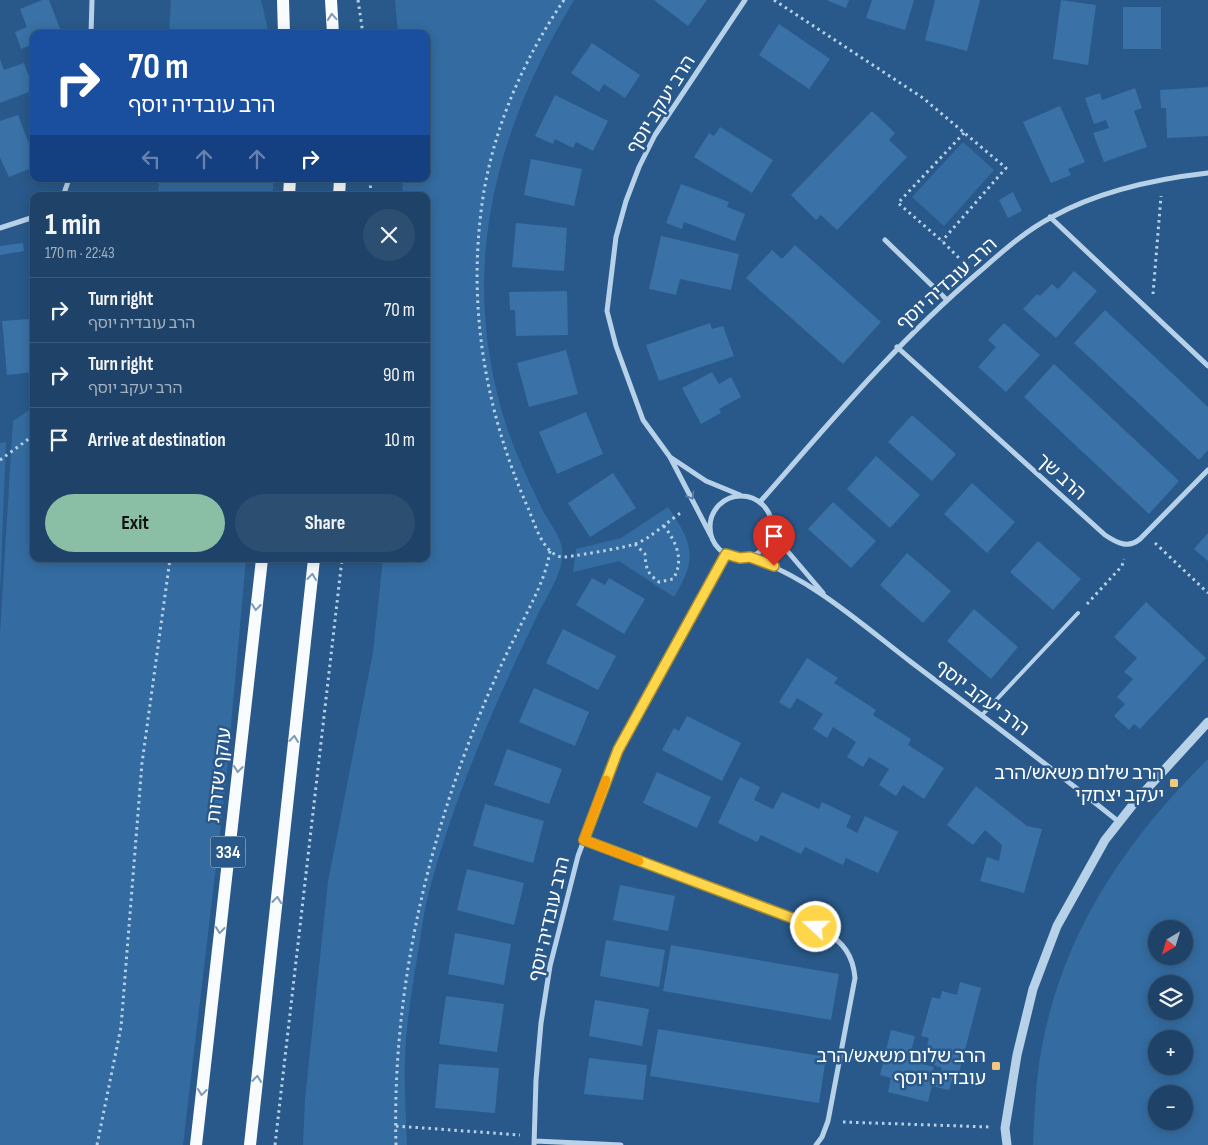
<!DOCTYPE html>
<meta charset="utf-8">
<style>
body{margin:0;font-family:"Sofia Sans Condensed","Noto Sans Hebrew",sans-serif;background:#2c4e71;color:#f1f3f6;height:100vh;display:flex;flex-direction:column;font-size:19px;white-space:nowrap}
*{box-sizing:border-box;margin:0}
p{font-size:16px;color:#a1b0c0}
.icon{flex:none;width:28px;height:28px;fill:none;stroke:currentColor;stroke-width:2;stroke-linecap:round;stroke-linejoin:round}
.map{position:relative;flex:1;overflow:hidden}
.drawer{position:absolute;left:30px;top:192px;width:400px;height:370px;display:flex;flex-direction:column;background:#1f4368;border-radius:10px;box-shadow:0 2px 12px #0003,0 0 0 1px #3c5c7c}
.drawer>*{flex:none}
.banner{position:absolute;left:30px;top:30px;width:400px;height:152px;border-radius:10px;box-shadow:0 2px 12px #0003,0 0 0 1px #3c5c7c;background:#1a4fa0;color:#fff;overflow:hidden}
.needle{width:32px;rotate:218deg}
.tools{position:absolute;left:1148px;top:920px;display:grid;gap:10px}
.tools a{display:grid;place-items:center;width:45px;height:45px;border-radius:50%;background:#1f4368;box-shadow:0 2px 12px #0003,0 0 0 1px #3c5c7c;font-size:25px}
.pin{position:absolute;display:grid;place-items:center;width:42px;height:42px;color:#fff;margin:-51px -21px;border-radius:50% 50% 50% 0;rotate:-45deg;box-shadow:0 0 5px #0007}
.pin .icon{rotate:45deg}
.me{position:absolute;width:55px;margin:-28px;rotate:291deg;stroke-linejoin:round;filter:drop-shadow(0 0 4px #0008)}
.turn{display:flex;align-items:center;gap:18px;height:105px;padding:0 15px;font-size:22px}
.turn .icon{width:65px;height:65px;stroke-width:2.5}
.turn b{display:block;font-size:35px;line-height:42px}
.lanes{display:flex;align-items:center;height:48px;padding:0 15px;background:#0003;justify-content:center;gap:25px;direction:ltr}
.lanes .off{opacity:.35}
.round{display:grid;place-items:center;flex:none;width:52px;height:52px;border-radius:26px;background:#2c4e71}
.summary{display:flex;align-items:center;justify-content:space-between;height:85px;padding:0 15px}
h1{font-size:30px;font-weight:700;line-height:38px}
.button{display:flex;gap:10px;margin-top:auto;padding:10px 15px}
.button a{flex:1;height:58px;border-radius:30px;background:#8abfa5;color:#111;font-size:20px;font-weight:700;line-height:58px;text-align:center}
.button a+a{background:#2c4e71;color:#f1f3f6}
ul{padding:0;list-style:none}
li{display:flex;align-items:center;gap:15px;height:65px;padding:0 15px;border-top:1px solid #3c5c7c}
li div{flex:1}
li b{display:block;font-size:19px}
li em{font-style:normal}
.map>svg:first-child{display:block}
.green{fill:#346ca1;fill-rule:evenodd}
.building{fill:#3a71a6}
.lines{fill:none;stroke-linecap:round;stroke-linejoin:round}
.path{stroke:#b7d1e9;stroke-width:3;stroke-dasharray:2.5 4;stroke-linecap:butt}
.service{stroke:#b7d1e9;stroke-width:4}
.minor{stroke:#b7d1e9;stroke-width:5}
.tertiary{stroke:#b7d1e9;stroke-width:9}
.primary{stroke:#f9fcfe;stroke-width:12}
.oneway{stroke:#7c9ab8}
.oneway2{stroke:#547da6}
.route-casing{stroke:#a68a30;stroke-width:12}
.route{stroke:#ffd54a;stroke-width:9}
.slow{stroke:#f59e0b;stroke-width:9}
.poi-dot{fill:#f0c87e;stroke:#29598a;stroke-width:2}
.labels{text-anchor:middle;stroke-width:5;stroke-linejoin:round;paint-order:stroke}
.shield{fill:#29598a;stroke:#bfcddc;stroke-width:1}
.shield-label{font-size:18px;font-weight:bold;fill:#fff}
.street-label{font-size:19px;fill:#fff;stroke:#29598a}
.poi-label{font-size:19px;fill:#fff;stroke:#29598a;text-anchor:end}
</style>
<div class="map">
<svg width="1208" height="1145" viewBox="0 0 1208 1145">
<rect width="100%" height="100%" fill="#29598a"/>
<!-- green -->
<path class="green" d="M171 0H261L269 34H169Z
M395 0H574C493 135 457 274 507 428 517 457 530 484 543 511 549 522 561 537 562 549 565 571 546 597 537 616 494 705 454 797 429 892 424 910 422 928 419 946 413 983 406 1022 405 1060 404 1088 406 1117 407 1145H303L305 1099 328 882 373 652 383 559H426V196H402L403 179H426V34H398Z
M963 142 994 170 944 226 912 197Z
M159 179H273V196H158Z
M34 407V559H246L226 781 183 1145H0V633L13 421Z
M6 442 0 593V443Z
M668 507C693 544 698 558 674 597L619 561 573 572 576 549 621 538Z
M1208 759V1145H1033C1035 1107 1036 1069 1045 1032 1069 923 1130 836 1208 759ZM1156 929H1184V956H1156ZM1156 984H1184V1011H1156ZM1156 1039H1184V1066H1156ZM1156 1094H1184V1121H1156Z"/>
<!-- building -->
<path class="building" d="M42 0H49L62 34H34V44L21 49 15 32 27 27 20 9Z
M654 0H707L688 26Z
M826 0H849L846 8Z
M872 0H914L905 30 866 18Z
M935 0H980L967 51 925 40Z
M1061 0 1096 5 1088 65 1053 59Z
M1123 7H1161V49H1123Z
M779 24 830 59 809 89 759 55Z
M592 43 640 75 625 98 604 84 599 92 571 73Z
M0 59 4 70 24 63 34 90 0 103Z
M1208 87V136L1167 138 1166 108H1161L1160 90Z
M1135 88 1142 108 1134 111 1147 147 1104 162 1093 133 1109 128 1106 120 1094 124 1085 98 1100 93 1102 100Z
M555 95 608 121 593 151 576 142 573 148 555 139 553 144 535 136Z
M1060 106 1085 162 1068 169 1071 175 1051 183 1023 122Z
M872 111 895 133 889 140 907 157 837 230 821 215 816 220 791 195Z
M18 115 34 157V167L9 177 0 158V121Z
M720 127 773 160 752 193 694 157 709 133 714 136Z
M531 159 582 169 574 206 524 195Z
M681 184 729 202 727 207 745 214 735 241 684 222 682 229 666 223Z
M1013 192 1022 211 1008 218 999 200Z
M516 223 567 228 564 271 512 267Z
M661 236 739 254 731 290 680 279 676 295 649 289Z
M23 243 24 251 0 255V246Z
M795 245 881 322 843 364 746 278 772 250 782 259Z
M1074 271 1097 291 1056 338 1023 309 1037 294 1040 296 1052 284 1058 289Z
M567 291 568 335 516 336 515 310H510L509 292Z
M1105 310 1208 407V450L1199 460 1074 343Z
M29 319 30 335H34V372L7 375 2 321Z
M710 323 712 329 723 326 734 356 659 381 646 345Z
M1004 323 1040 355 1006 392 978 367 996 347 988 340Z
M566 350 578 394 529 407 517 363Z
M1054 364 1179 481 1149 514 1024 397Z
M712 372 719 384 731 377 741 397 719 409 721 413 701 424 682 388Z
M586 412 603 454 557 474 539 432Z
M912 415 956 454 932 481 888 442Z
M876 456 920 495 890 528 847 489Z
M613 473 636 508 590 537 568 503Z
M972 483 1015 522 987 553 944 514Z
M833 502 876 541 851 568 808 529Z
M1208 533V561L1194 549Z
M1038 541 1081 579 1053 610 1010 572Z
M907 553 951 591 923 623 880 585Z
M592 578 605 585 609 578 645 599 624 634 576 605Z
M1146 602 1206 658 1140 729 1134 724 1129 730 1114 716 1125 704 1117 697 1133 679 1124 672 1137 658 1114 637Z
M974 609 1018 647 991 679 947 641Z
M563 629 616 656 598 690 546 663Z
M807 658 838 678 834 683 876 710 873 715 911 739 908 745 944 768 924 799 903 785 896 796 879 785 889 769 869 757 863 767 847 757 856 742 833 727 827 738 813 729 823 714 797 698 790 709 779 702Z
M534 688 589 712 575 746 519 722Z
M687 716 741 743 722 781 662 750 674 728 679 731Z
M507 749 562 769 549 804 494 785Z
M657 772 711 797 697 828 643 803Z
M740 777 760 787 754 800 773 809 782 792 819 809 822 802 851 816 846 827 857 833 865 816 898 832 878 873 846 858 843 865 805 847 801 854 761 835 757 842 718 823Z
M976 786 1027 826 1042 829 1024 893 980 881 987 857 999 861 1002 845 985 830 973 845 947 825Z
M485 804 544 821 533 863 473 846Z
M467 869 524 883 514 925 457 910Z
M620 885 675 896 668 931 613 920Z
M455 933 511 944 504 985 448 974Z
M606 940 665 950 659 987 600 976Z
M671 945 839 974 831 1020 663 991Z
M960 982 981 988 957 1081 952 1080 949 1090 932 1086 928 1102 888 1092 891 1078 880 1075 891 1030 915 1036 909 1060 934 1067 932 1074 940 1076 942 1068 934 1065 937 1052 926 1050 929 1038 921 1036 932 997 940 999 942 991 957 995Z
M446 996 504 1004 497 1052 439 1044Z
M595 1000 649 1009 642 1046 589 1036Z
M658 1029 826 1057 819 1103 650 1076Z
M589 1058 647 1065 643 1100 584 1094Z
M439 1064 499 1068 495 1113 435 1108Z"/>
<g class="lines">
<!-- path -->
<path class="path" d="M358 0 363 34
M564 0C525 57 496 122 484 191 466 300 484 408 528 508 535 524 542 552 561 557 566 558 628 547 635 544 650 539 668 521 682 512
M774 0 923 98 1006 168 942 241
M964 133 898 203 942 241 965 264
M370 179 371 196
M1153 294 1161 196
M0 460 34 435
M1155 543 1208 593
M635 544 645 554C646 569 647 573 659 582L673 579C685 560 676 541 663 525
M1087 604 1122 566 1124 559
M843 1122 990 1127
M396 1126 520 1135
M97 1145 121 1027 142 763 170 559
M275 1145 342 559
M396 1145C392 1001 423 858 476 724 488 694 501 664 516 635 529 607 545 582 550 551"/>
<!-- service -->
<path class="service" d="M982 715 1078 613"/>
<!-- minor -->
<path class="minor" d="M91 34 92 0
M63 196 69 179
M1050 217 1208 366
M0 228 34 217
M885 240 946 299
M897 347 1105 535C1117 543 1128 549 1140 539L1208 470
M670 457 706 481 740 495
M710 527a31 31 0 1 1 62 0a31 31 0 1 1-62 0Z
M760 502C830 422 898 341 979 272 1002 252 1025 231 1052 217 1099 191 1155 179 1208 173
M772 533 823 593
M711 536 670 457 643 420 616 346 607 311 616 237 626 201 639 167 655 135 745 0
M749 557C811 578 860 623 911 662 981 715 1051 767 1119 822
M584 840 824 931C843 942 853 955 855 978L828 1121 822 1137 816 1145
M535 1141 621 1145
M534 1145 536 1080 541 1023 550 966 578 856 618 750 726 554"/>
<!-- tertiary -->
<path class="tertiary" d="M1007 1145 1005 1128 1017 1055 1033 989 1057 926 1105 840 1135 802 1208 722"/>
<!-- primary -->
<path class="primary" d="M283 0 284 34
M331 0 333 34
M289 196 290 179
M339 196 340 179
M196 1145 262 559
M250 1145 314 559"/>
</g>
<!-- one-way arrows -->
<defs><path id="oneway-chevron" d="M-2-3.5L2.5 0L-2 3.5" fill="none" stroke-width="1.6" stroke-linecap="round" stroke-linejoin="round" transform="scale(1.25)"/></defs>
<g class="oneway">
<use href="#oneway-chevron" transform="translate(332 17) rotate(-95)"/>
<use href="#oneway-chevron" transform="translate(312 577) rotate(-84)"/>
<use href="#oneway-chevron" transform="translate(256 607) rotate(97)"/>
<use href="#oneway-chevron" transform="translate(294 739) rotate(-84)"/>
<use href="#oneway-chevron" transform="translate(238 769) rotate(97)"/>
<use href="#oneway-chevron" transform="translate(277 900) rotate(-84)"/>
<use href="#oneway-chevron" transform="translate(220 930) rotate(96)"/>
<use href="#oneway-chevron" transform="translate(257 1079) rotate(-84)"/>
<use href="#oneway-chevron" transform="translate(202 1092) rotate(96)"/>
</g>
<use class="oneway2" href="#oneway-chevron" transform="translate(691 496) rotate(59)"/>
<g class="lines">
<!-- route casing -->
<g class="route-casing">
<path id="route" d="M774 566 750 557 740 558 726 554 618 750 584 840 816 927"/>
</g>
<!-- route -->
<use href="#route" class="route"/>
<!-- slow -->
<path class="slow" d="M606 780 584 840 639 861"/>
</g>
<!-- markers -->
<g class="poi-dot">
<rect x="1169" y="778" width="10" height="10" rx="2.5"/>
<rect x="991" y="1061" width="10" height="10" rx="2.5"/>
</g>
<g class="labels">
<!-- shield labels -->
<rect class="shield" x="210.5" y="836.5" width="35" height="31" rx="4"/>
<g class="shield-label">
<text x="228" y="858">334</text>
</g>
<!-- street labels -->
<g class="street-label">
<text transform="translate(660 104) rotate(-58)" y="7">הרב יעקב יוסף</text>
<text transform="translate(946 283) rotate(-42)" y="7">הרב עובדיה יוסף</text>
<text transform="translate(1062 476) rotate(42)" y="7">הרב שך</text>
<text transform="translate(983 697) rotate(37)" y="7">הרב יעקב יוסף</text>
<text transform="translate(218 775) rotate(-83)" y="7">עוקף שדרות</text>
<text transform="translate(548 919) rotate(-77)" y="7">הרב עובדיה יוסף</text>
</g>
<!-- poi labels -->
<g class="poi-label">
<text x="1164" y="779">הרב שלום משאש/הרב<tspan x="1164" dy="22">יעקב יצחקי</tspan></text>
<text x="986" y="1062">הרב שלום משאש/הרב<tspan x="986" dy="22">עובדיה יוסף</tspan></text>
</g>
</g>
</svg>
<div class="tools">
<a><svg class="needle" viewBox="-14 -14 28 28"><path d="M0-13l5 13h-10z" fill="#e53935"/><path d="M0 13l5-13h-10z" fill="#a1b0c0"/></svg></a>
<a><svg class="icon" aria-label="layers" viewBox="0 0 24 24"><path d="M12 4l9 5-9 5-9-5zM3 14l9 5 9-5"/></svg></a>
<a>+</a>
<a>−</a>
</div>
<div class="pin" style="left:774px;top:566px;background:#d93025"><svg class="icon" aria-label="arrive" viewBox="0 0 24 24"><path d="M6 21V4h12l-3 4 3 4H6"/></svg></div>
<svg class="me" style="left:816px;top:927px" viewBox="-20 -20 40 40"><circle r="17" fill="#ffd54a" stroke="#fff" stroke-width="3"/><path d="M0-11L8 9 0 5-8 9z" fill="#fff"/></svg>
<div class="banner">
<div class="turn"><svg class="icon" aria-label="right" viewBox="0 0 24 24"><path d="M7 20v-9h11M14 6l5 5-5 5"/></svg><div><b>70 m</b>הרב עובדיה יוסף</div></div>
<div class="lanes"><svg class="icon off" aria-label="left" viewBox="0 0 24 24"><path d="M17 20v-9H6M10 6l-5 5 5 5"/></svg><svg class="icon off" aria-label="ahead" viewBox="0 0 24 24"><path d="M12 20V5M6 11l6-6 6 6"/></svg><svg class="icon off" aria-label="ahead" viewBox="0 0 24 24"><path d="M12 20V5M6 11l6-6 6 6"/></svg><svg class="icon" aria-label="right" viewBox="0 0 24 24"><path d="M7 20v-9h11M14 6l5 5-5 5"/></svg></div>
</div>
<section class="drawer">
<div class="summary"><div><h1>1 min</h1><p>170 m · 22:43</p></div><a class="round"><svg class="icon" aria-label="close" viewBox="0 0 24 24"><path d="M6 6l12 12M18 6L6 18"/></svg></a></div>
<ul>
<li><svg class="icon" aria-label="right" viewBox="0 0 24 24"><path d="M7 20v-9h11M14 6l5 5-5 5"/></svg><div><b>Turn right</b><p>הרב עובדיה יוסף</p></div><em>70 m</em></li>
<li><svg class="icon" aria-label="right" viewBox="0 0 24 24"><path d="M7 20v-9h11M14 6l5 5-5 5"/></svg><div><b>Turn right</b><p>הרב יעקב יוסף</p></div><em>90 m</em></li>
<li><svg class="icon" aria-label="arrive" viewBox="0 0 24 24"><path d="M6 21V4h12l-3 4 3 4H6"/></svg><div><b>Arrive at destination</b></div><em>10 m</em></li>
</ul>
<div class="button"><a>Exit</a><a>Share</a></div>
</section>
</div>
